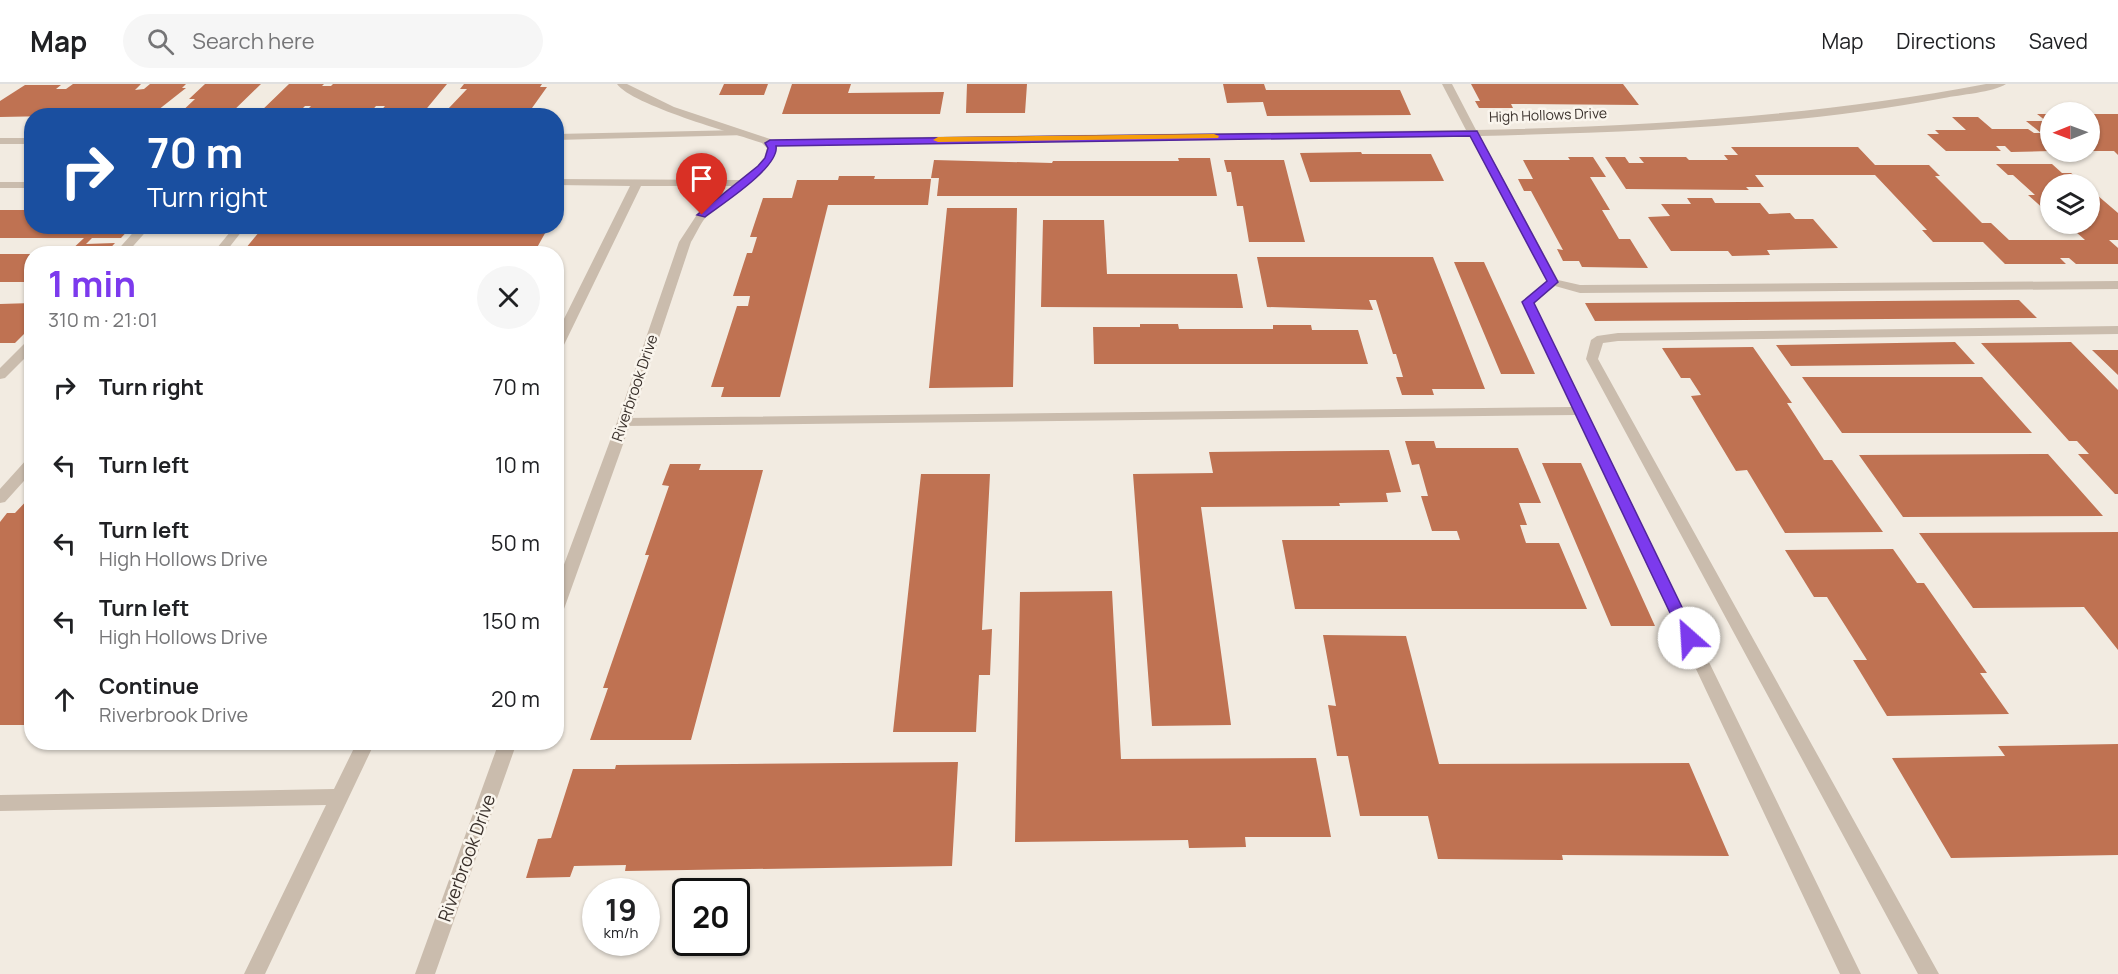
<!DOCTYPE html>
<meta charset="utf-8">
<style>
body{margin:0;font-family:Manrope,sans-serif;background:#f6f6f6;color:#202124;height:100vh;display:flex;flex-direction:column;font-size:22px;white-space:nowrap}
*{box-sizing:border-box;margin:0}
p{font-size:20px;color:#757577}
.icon{flex:none;width:33px;height:33px;fill:none;stroke:currentColor;stroke-width:2;stroke-linecap:round;stroke-linejoin:round}
.map{position:relative;flex:1;overflow:hidden}
.drawer{position:absolute;left:24px;top:162px;width:540px;height:504px;display:flex;flex-direction:column;background:#fff;border-radius:24px;box-shadow:0 2px 4px #0004}
.drawer>*{flex:none}
.banner{position:absolute;left:24px;top:24px;width:540px;height:126px;border-radius:24px;box-shadow:0 2px 4px #0004;background:#1a4fa0;color:#fff;overflow:hidden}
.needle{width:39px;rotate:269deg}
.controls{position:absolute;left:2040px;top:18px;display:grid;gap:12px}
.controls a{display:grid;place-items:center;width:60px;height:60px;border-radius:50%;background:#fff;box-shadow:0 2px 4px #0004;font-size:30px}
.speed{position:absolute;left:582px;top:794px;display:flex;gap:12px;font-size:30px;font-weight:700;text-align:center}
.speed>*{display:grid;place-content:center;width:78px;height:78px;border-radius:50%;background:#fff;box-shadow:0 2px 4px #0004;line-height:1}
.speed small{font-size:15px;font-weight:400}
.speed .limit{border:3px solid #111;border-radius:9px;background:#fff;color:#111}
.pin{position:absolute;display:grid;place-items:center;width:51px;height:51px;color:#fff;margin:-62px -26px;border-radius:50% 50% 50% 0;rotate:-45deg;box-shadow:0 0 6px #0007}
.pin .icon{rotate:45deg}
.me{position:absolute;width:66px;margin:-33px;rotate:334deg;stroke-linejoin:round;filter:drop-shadow(0 0 4px #0008)}
.turn{display:flex;align-items:center;gap:21px;height:126px;padding:0 24px;font-size:27px}
.turn .icon{width:78px;height:78px;stroke-width:2.5}
.turn b{display:block;font-size:42px;line-height:51px}
.round{display:grid;place-items:center;flex:none;width:63px;height:63px;border-radius:32px;background:#f6f6f6}
.overview{display:flex;align-items:center;justify-content:space-between;height:102px;padding:0 24px}
h1{font-size:36px;font-weight:700;line-height:45px;color:#7c3aed}
ul{padding:0;list-style:none}
li{display:flex;align-items:center;gap:18px;height:78px;padding:0 24px}
li div{flex:1}
li b{display:block;font-size:22px}
li em{font-style:normal}
header{display:flex;align-items:center;gap:36px;box-sizing:border-box;height:84px;padding:0 30px;background:#fff;border-bottom:2px solid #e0e0e0}
header strong{font-size:28px}
nav{display:flex;gap:33px;margin-inline-start:auto;font-size:21px}
.search{width:420px;height:54px;background:#f6f6f6;display:flex;align-items:center;gap:15px;box-sizing:border-box;padding:0 21px;border-radius:33px;color:#757577;font-size:22px}
.map>svg:first-child{display:block}
.building{fill:#bf7252}
.lines{fill:none;stroke-linecap:round;stroke-linejoin:round}
.service{fill:#cabcad;fill-rule:evenodd}
.minor{fill:#cabcad;fill-rule:evenodd}
.route{fill:#7c3aed;stroke:#51269a;stroke-width:1.5}
.slow{fill:#f59e0b}
.labels{text-anchor:middle;stroke-width:5;stroke-linejoin:round;paint-order:stroke}
.far-street-label{font-size:14px;fill:#39302b;stroke:#faf5ed}
.street-label{font-size:15px;fill:#39302b;stroke:#faf5ed}
.near-street-label{font-size:18px;fill:#39302b;stroke:#faf5ed}
</style>
<header>
<strong>Map</strong>
<div class="search"><svg class="icon" aria-label="search" viewBox="0 0 24 24"><circle cx="10" cy="10" r="6"/><path d="M15 15l6 6"/></svg>Search here</div>
<nav><a>Map</a><a>Directions</a><a>Saved</a></nav>
</header>
<div class="map">
<svg width="2118" height="890" viewBox="0 0 2118 890">
<rect width="100%" height="100%" fill="#f2ebe1"/>
<!-- building -->
<path class="building" d="M73 0H141L135 6 144 5 150 0H186L182 4H186L153 30 0 33V17L25 1H61L56 5H66Z
M205 0H261L228 32H177L195 15H189Z
M289 0H324L322 2H331L333 0H447L423 29 377 31 385 22H376L368 31 320 29 318 31H302L311 22H305L297 30H258Z
M464 0H542L540 3H547L532 24H523L520 27H530L527 32H461L466 25H448L467 5H460Z
M724 0H768L764 11H719Z
M792 0H851L848 9 944 8 940 30H782Z
M967 0H1027L1025 29H966Z
M1223 0H1264L1266 6H1400L1411 31 1267 32 1263 18 1227 19Z
M1471 0H1623L1639 21 1511 20 1513 24H1479L1475 17H1480Z
M2037 30H2050V67L2011 68 2005 62H1996L2001 67H1946L1927 50H1939L1935 46H1966L1952 33H1978L1992 45H2028L2034 49H2041L2026 37H2046Z
M2090 30H2118V71L2114 67H2090Z
M1731 63H1858L1875 81H1929L1940 92H1935L1982 139H1991L2009 156H2085L2067 140H2090V105L2118 129V156H2109L2118 164V180H2076L2069 174H2060L2066 180H2005L1983 158H1933L1922 146H1927L1875 91H1755L1764 103H1746L1749 106 1626 105 1605 73H1625L1629 79H1644L1639 73H1686L1689 76H1728L1724 71H1738Z
M1361 68 1362 70H1431L1444 97 1310 98 1300 69Z
M1568 73H1593L1606 93H1590L1610 126H1602L1619 155H1630L1648 184 1582 183 1579 177H1563L1557 165 1563 166 1531 107H1524L1518 95H1533L1523 76H1570Z
M1178 74H1210L1217 112H937L939 94H931L934 76 1052 79 1053 77H1179Z
M1224 76H1284L1305 158H1249L1243 122H1237L1231 88H1227Z
M1996 80H2052L2062 89H2071L2085 100H2050V127H2046L2028 111H2035L2013 91H2008Z
M839 92H875L874 95H931L928 121H828L780 313H721L724 303H711L737 222H748L750 212H733L747 169H752L757 153H750L763 114H792L797 96H838Z
M1687 114H1712L1715 119H1760L1769 130 1790 129 1795 135H1813L1838 164 1767 166 1770 171 1732 172 1728 167H1671L1648 133 1670 132 1661 120H1691Z
M947 124H1017L1013 303 929 304Z
M0 126H32V142H132L121 154H92L86 160 115 159 105 170H67L84 154H0Z
M1043 136H1104L1107 190H1237L1243 224 1041 223Z
M264 142H549L534 169 241 170Z
M0 170H32V198H0Z
M1257 173H1433L1485 305H1432L1434 311H1402L1396 293H1403L1396 270H1393L1376 216H1369L1373 226 1267 223Z
M1454 178H1484L1535 290H1501Z
M2019 216 2037 234 1595 237 1585 219Z
M32 219V242L15 259H0V220Z
M1140 240H1178L1179 245H1273V241H1311L1312 246H1358L1368 280H1094L1093 243H1140Z
M1955 258 1975 280 1791 282 1776 261Z
M2071 258 2118 306V410H2115L2078 370H2089L2077 357H2069L1981 259Z
M1753 263 1792 319H1787L1824 376H1832L1883 448 1785 449 1747 386 1736 387 1691 312 1701 311 1690 294H1681L1662 264Z
M2092 266H2118V291Z
M1802 293H1982L2032 349H1842Z
M1405 357H1434L1436 364H1518L1541 419H1519L1527 441H1520L1526 459H1559L1587 525H1295L1282 456H1460L1457 447H1432L1421 412H1428L1419 380 1412 381Z
M1389 366 1401 408 1386 409 1388 418 1339 419 1340 422 1201 423 1231 641 1152 642 1133 390 1213 389 1209 368Z
M2048 370 2103 432 1903 433 1859 371Z
M1542 379H1581L1655 542H1611Z
M670 380H701L699 386H763L691 656H590L608 604H603L649 471H645L669 402 662 401Z
M921 390H990L982 546 992 545 990 591H979L976 648H893Z
M32 411V641H0V438L7 429H15Z
M2118 448V566L2084 523 1973 524 1919 449Z
M1893 465 1917 499H1924L1987 589H1980L2009 630 1887 632 1853 576H1867L1827 513H1814L1785 466Z
M1112 507 1121 675 1316 674 1331 753H1245L1246 763 1189 764 1188 756 1015 758 1020 508Z
M1323 551 1406 552 1439 680 1689 679 1729 772 1562 771 1563 776 1438 775 1428 732H1360L1348 672H1337L1328 621 1336 622Z
M2118 660V771L1951 774 1892 674 2005 672 1998 662Z
M958 678 952 782 625 787 626 781 574 782 570 793 526 794 538 755 551 754 573 685H615L616 681Z"/>
<g class="lines">
<!-- service -->
<path class="service" d="M1442 0H1452L1476 46C1648 42 1817 32 1986 0H2006C1994 8 1959 11 1944 14 1791 43 1635 48 1480 52L1558 196 1580 201 2118 197V205L1580 209 1555 202 1534 219 1861 890H1840L1576 331 624 342 617 338 624 334 1572 323 1522 218 1547 197 1470 52 770 62 765 59 770 56 845 54 1466 46Z
M742 46 747 49 746 51 556 56V50Z
M0 54H32V60H0Z
M556 95 740 96 745 99 740 102H641L562 265 556 269V251L630 102 556 101Z
M0 98H32V104H0Z
M139 142H151L126 170H114Z
M235 142H246L224 170H212Z
M2118 242V250L1618 257 1603 259 1598 275 1939 890H1918L1586 275 1591 256 1597 252 1618 249Z
M32 255V267L5 294 0 295V284L28 256Z
M32 373V388L5 418 0 419V405L27 375Z
M357 658H375L265 890H244L326 721 0 727V711L334 705Z"/>
<!-- minor -->
<path class="minor" d="M617 0H627L674 23 770 55 777 64C768 97 727 109 706 133 700 140 696 150 691 158L631 338 564 525 562 529 556 531V502L617 338 679 158 698 129 757 82 764 74 767 64 762 59C733 49 632 21 617 0Z
M499 658H517L435 890H415Z"/>
</g>
<!-- route -->
<path class="route" d="M1477 47 1558 198 1534 219 1697 554 1695 558H1684L1682 554 1522 218 1547 197 1470 52 776 62C780 83 722 120 705 133L697 131 758 82 765 74 768 64 765 59 770 56Z"/>
<!-- slow -->
<path class="slow" d="M1214 50 1219 52 1218 54 938 58 933 56 938 53Z"/>
<g class="labels">
<!-- far-street labels -->
<g class="far-street-label">
<text transform="translate(1548 31) rotate(-2)" y="5">High Hollows Drive</text>
</g>
<!-- street labels -->
<g class="street-label">
<text transform="translate(635 304) rotate(-71)" y="5">Riverbrook Drive</text>
</g>
<!-- near-street labels -->
<g class="near-street-label">
<text transform="translate(467 774) rotate(-70)" y="6">Riverbrook Drive</text>
</g>
</g>
</svg>
<div class="controls">
<a><svg class="needle" viewBox="-14 -14 28 28"><path d="M0-13l5 13h-10z" fill="#e53935"/><path d="M0 13l5-13h-10z" fill="#757577"/></svg></a>
<a><svg class="icon" aria-label="layers" viewBox="0 0 24 24"><path d="M12 4l9 5-9 5-9-5zM3 14l9 5 9-5"/></svg></a>
</div>
<div class="speed"><div>19<small>km/h</small></div><div class="limit">20</div></div>
<div class="pin" style="left:702px;top:131px;background:#d93025"><svg class="icon" aria-label="arrive" viewBox="0 0 24 24"><path d="M6 21V4h12l-3 4 3 4H6"/></svg></div>
<svg class="me" style="left:1689px;top:554px" viewBox="-20 -20 40 40"><circle r="19" fill="#fff"/><path d="M0-13L10 11 0 6-10 11z" fill="#7c3aed"/></svg>
<div class="banner">
<div class="turn"><svg class="icon" aria-label="right" viewBox="0 0 24 24"><path d="M7 20v-9h11M14 6l5 5-5 5"/></svg><div><b>70 m</b>Turn right</div></div>
</div>
<section class="drawer">
<div class="overview"><div><h1>1 min</h1><p>310 m · 21:01</p></div><a class="round"><svg class="icon" aria-label="close" viewBox="0 0 24 24"><path d="M6 6l12 12M18 6L6 18"/></svg></a></div>
<ul>
<li><svg class="icon" aria-label="right" viewBox="0 0 24 24"><path d="M7 20v-9h11M14 6l5 5-5 5"/></svg><div><b>Turn right</b></div><em>70 m</em></li>
<li><svg class="icon" aria-label="left" viewBox="0 0 24 24"><path d="M17 20v-9H6M10 6l-5 5 5 5"/></svg><div><b>Turn left</b></div><em>10 m</em></li>
<li><svg class="icon" aria-label="left" viewBox="0 0 24 24"><path d="M17 20v-9H6M10 6l-5 5 5 5"/></svg><div><b>Turn left</b><p>High Hollows Drive</p></div><em>50 m</em></li>
<li><svg class="icon" aria-label="left" viewBox="0 0 24 24"><path d="M17 20v-9H6M10 6l-5 5 5 5"/></svg><div><b>Turn left</b><p>High Hollows Drive</p></div><em>150 m</em></li>
<li><svg class="icon" aria-label="ahead" viewBox="0 0 24 24"><path d="M12 20V5M6 11l6-6 6 6"/></svg><div><b>Continue</b><p>Riverbrook Drive</p></div><em>20 m</em></li>
</ul>
</section>
</div>
